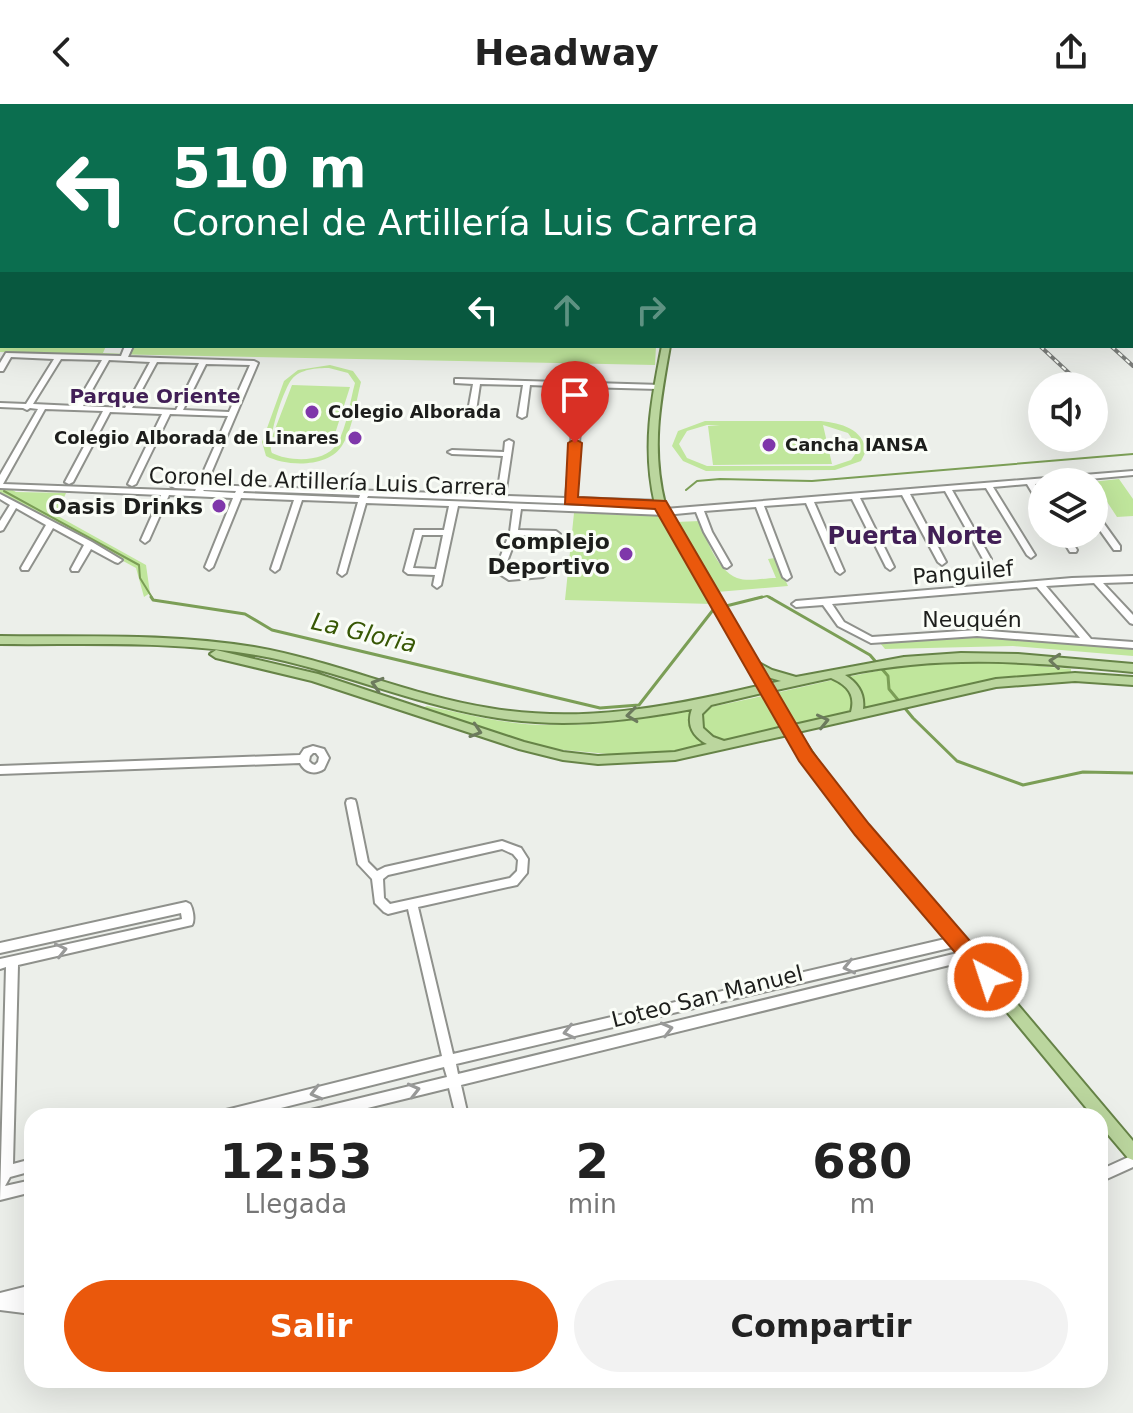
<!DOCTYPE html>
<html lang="es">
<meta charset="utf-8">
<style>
body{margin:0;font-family:"DejaVu Sans",sans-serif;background:#f2f2f2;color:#222;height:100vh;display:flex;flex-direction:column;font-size:30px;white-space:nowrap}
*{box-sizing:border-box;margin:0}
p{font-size:26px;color:#767676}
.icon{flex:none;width:44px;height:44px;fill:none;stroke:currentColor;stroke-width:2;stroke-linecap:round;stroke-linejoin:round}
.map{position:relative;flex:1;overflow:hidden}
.side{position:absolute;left:24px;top:1004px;width:1084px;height:280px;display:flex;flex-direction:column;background:#fff;border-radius:24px;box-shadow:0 8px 32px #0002}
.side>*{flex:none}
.hud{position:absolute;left:0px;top:0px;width:1134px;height:244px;box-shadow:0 8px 32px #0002;background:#0b6e4f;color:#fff;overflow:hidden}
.fabs{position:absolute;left:1028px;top:268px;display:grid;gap:16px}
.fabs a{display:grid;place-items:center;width:80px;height:80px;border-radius:50%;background:#fff;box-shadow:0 8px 32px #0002;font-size:40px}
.pin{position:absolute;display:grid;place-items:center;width:68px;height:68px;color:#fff;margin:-82px -34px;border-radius:50% 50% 50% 0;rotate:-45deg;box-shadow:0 0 8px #0007}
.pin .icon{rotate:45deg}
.me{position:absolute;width:88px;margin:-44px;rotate:320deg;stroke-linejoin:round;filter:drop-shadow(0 0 6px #0008)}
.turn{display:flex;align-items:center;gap:28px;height:168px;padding:0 40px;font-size:36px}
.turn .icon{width:104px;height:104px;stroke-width:2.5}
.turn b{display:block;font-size:56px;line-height:68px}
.lanes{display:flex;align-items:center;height:76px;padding:0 40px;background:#0003;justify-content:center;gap:40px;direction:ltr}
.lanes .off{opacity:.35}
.eta{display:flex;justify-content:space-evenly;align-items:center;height:136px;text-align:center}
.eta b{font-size:48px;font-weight:600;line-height:56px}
.action{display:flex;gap:16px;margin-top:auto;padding:16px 40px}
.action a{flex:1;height:92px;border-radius:48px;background:#ea580c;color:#fff;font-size:32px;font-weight:600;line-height:92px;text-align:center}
.action a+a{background:#f2f2f2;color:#222}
header{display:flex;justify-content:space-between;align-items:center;height:104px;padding:0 40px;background:#fff;font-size:36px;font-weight:600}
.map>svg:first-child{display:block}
.green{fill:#c0e69c;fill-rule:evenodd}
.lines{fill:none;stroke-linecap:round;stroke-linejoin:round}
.stream-far1{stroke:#7b9e56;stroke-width:2}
.stream{stroke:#7b9e56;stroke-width:3}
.minor-casing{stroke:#8f918c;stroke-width:4}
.major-casing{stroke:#668347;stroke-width:4}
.minor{fill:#fff;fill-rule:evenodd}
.major{fill:#bbd69e;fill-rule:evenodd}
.rail-casing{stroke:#7c7e7b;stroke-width:4}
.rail{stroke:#fafdf7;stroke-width:2;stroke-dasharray:5;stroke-linecap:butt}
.oneway{stroke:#6c7a5d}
.oneway2{stroke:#999a99}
.route{fill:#ea580c;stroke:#983908;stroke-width:2}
.poi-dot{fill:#7f37aa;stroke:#fafdf7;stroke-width:3}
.labels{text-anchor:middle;stroke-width:6;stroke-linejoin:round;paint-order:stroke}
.far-poi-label{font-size:18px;font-weight:bold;fill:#1d1e1c;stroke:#fafdf7;text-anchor:start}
.far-neighbourhood-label{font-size:20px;font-weight:bold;fill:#411f56;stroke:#fafdf7}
.street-label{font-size:22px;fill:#1d1e1c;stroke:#fafdf7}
.poi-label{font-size:22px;font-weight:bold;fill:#1d1e1c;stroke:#fafdf7;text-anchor:end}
.neighbourhood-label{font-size:24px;font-weight:bold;fill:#411f56;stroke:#fafdf7}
.water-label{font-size:24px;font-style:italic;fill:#375704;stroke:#fafdf7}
</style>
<header><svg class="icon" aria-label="back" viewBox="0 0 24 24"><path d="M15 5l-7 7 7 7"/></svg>Headway<svg class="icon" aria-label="share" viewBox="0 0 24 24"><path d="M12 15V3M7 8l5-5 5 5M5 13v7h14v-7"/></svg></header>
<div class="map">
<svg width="1133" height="1309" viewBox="0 0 1133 1309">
<rect width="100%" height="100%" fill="#ecefea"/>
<!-- green -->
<path class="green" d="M0 160 2 242H106L103 249 129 250 134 242H656L655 261 0 248Z
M330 261 353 267 361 278C356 297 353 324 343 340 330 364 287 363 266 352L262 338 284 277 298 266ZM329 264 348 269 355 279C350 297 347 323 337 340 325 359 290 358 272 349 266 338 283 286 292 275 300 265 317 264 329 264Z
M292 281 350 283 333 336 272 333Z
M821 317C841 319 863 325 866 347L861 357 835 366 706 367 683 357 672 342 678 327 705 317ZM707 321H720L708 322 713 361 832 360 823 321 848 329 859 345 851 356 833 362H707L687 354 679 340 687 327Z
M1119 375 1133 395V412L1117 413 1094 378H1091Z
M0 379 16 388 66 389 56 411 146 461 150 489 144 493 136 464 0 390Z
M574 409 661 412 712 500 565 496Z
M700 417C706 435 717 466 737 474 748 478 764 474 776 474L768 455 775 454 788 482 717 488 676 418Z
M953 533H998L1133 545V552L1013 542 885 545 880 539Z
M930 558H994L1071 565V570L976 579 682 648 630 652 543 644 420 605 427 602C466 610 508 621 547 621 677 623 802 576 930 558Z"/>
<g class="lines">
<!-- stream-far1 -->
<path class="stream-far1" d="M686 386 697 377 720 375 812 377 1133 350
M4 387 139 461 140 474 153 495
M754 495 767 492 773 495"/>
<!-- stream -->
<path class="stream" d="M151 493 153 496 245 510 272 526 600 604 639 601 713 506
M769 493 870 551 888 572 889 585 913 614 957 657 1023 681 1083 668 1133 669
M726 502 762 493"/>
<!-- minor casing -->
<g class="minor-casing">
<path id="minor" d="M101 0H135L126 2H98Z
M204 0H210L209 2H203Z
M246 0H252L250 2H244Z
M264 0H270L269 2H263Z
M339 0H345V2H339Z
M381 0H387V2H381Z
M420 0H426V2H420Z
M461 0H467V2H461Z
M501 0H507V2H501Z
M544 0H550V2H544Z
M811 0H817L819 2H813Z
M838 0H844L846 2H840Z
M850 0H856L857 2H851Z
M872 0H883L888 2H877Z
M1094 0H1100V2H1094Z
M1127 0H1133V2L1128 1Z
M0 6H2V10H0Z
M1132 15H1133V19H1132Z
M1132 35H1133V39H1132Z
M1132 46H1133V50H1132Z
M2 50V54L0 55V51Z
M1132 100H1133V106H1132Z
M125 242H133L128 253 254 257 258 259 206 381 497 391 503 352 452 350 448 348 452 346 504 348 505 338 509 336 513 338 505 392 566 394 576 283 530 281 526 312 522 314 518 312 523 281 480 280 476 307 472 309 468 307 473 280 455 279V275H458L661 281 662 283 658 285 584 283 574 394 660 397 664 400 660 403 368 392 367 394 665 405 1133 367V371L1035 380 1042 391V400H1039L1027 380 993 383 1035 451 1031 454 1027 451 986 384 952 386 991 455 987 458 983 455 945 387 910 390 946 458 942 461 938 458 902 391 860 394 894 463 890 466 886 463 852 395 814 398 844 467 840 470 836 467 806 399 764 402 791 473 787 476 783 473 756 403 704 407 712 428 731 461 727 464 724 463 704 428 696 408 665 411 521 405 518 426 556 427 560 430 556 433 517 431 504 466 510 470 543 467 547 470 543 473 509 476 495 467 510 428 513 405 458 402 441 481 437 484 433 481 435 471 408 470 404 467 415 426H444L449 402 366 399 346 469 342 472 338 469 358 398 302 396 279 465 275 468 271 465 294 396 241 394 213 463 209 466 205 463 233 394 169 391 149 436 145 439 141 436 161 391 0 384V371L38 305 30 304 27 306 23 304 0 303V299L26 300 54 255 11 253 3 267H0V259L6 249 121 252ZM61 255 102 256 75 302 33 300ZM109 256 150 258 125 304 83 302ZM157 258 199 259 176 306 132 304ZM206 260 250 261 229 308 183 306ZM45 305 103 307 65 378 69 380 73 378 110 308 162 310 128 380 132 382 136 380 170 310 228 312 198 380H175L171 382 175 384 196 385 195 387 3 380ZM204 386 236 387 235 389 203 387ZM244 387 360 391 359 394 243 389ZM422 431H443L436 465 413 464Z
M0 390 92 438 122 456 118 459 115 458 91 445 78 467H72L71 465 84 441 53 424 28 466H22L21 464 46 421 16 404 3 426 0 427V417L10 401 0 395Z
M1094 409 1097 410 1120 442V446H1114L1094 418Z
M1059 430H1067L1077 446 1076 448H1070Z
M1133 472V478L1103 479 1133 511V520L1130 519 1094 479 1046 482 1091 535 1133 538V544L977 532 871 539 838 522 823 501 796 503 792 500 796 497 1072 474ZM1037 483 1080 534 977 526 872 533 844 518 832 500Z
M313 642 324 645 329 654 324 665C315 671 305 669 300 659L0 670V662L300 651 304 645ZM313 649H316L319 653 318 658 315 661 312 660 309 657 310 652Z
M351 695 355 696 356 699 368 758 377 767 385 763 502 737 521 744 528 755 527 769 517 781 418 803 453 950 958 832 962 834 964 837 962 840 958 842 456 960 458 970 970 846 974 848 976 851 974 854 970 856 461 981 468 1012H456L449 984 335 1012H305L307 1008 311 1006 447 973 444 963 249 1012H220L222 1008 226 1006 442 952 408 805 388 810 384 808 375 799 372 775 358 760 346 699 347 696ZM502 745 513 750 518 756 517 767 510 774 390 800 384 794 383 775 388 771Z
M186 798 190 800C193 805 195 816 192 821L18 861 13 1060 32 1055V1067L10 1073 5 1082 32 1076V1088L0 1096 6 863 0 865V855L182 815 181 809 0 849V839Z
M1133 1051V1063L1100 1078V1066Z
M32 1181V1195L29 1196H32V1210L0 1206V1189Z"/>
</g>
<!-- major casing -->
<g class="major-casing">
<path id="major" d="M164 0H170L169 2H163Z
M635 0H641L642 2H636Z
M0 143H2V148H0Z
M662 242H670C660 298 651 344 665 400L755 557 772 566 796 573 904 553 961 549 1018 550 1133 560V568C1032 558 946 550 845 571 858 579 865 590 863 605L996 575 1075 569 1133 573V581L1075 577 996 583 798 628 844 695 1133 1037V1056L1128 1054 1100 1021V1012H1093L836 701 788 631 675 656 598 660 563 656 519 645 312 577 216 554 210 550 216 546 318 570 524 638 563 648 598 652 675 648 707 640C693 633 686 621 692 605 623 618 555 625 486 612 408 598 334 565 256 551 171 536 85 541 0 540V532C85 533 170 529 254 543 334 557 409 591 489 604 580 620 669 603 758 582L655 400C642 344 651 297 662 242ZM763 571 764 572 781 577 768 580ZM831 574C847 581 856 590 851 608L794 621 772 587ZM762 589 783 623 724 637 713 633 703 624 702 610 711 601Z"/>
</g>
<!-- minor -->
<use href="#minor" class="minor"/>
<!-- major -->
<use href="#major" class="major"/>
<!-- rail casing -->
<g class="rail-casing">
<path id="rail" d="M894 0 904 2
M1040 242 1083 282
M1111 242 1133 262
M1094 292 1100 297"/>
</g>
<!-- rail -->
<use href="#rail" class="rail"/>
</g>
<!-- one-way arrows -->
<defs><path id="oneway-chevron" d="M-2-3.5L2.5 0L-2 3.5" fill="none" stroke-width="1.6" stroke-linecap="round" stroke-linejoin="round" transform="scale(2)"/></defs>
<g class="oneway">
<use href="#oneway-chevron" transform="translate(1055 557) rotate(-175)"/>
<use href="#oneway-chevron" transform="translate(377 580) rotate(-163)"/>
<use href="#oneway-chevron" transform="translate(632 611) rotate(173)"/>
<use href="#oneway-chevron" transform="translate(823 617) rotate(-13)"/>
<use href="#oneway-chevron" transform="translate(476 627) rotate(18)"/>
</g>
<g class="oneway2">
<use href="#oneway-chevron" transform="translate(61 846) rotate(-13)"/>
<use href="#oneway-chevron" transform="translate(849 863) rotate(167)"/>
<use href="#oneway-chevron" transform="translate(667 925) rotate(-14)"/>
<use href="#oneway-chevron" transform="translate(569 928) rotate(167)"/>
<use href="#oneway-chevron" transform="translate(414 986) rotate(-14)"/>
<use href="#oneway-chevron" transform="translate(316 989) rotate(166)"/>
</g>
<!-- route -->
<path class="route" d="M575 335 582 339 578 393 666 397 812 647 869 720 996 867 999 873 996 879 988 882 981 879 855 731 799 657 655 405 565 400 568 339Z"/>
<!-- markers -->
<g class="poi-dot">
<circle cx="312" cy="308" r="8"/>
<circle cx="355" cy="334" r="8"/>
<circle cx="769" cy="341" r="8"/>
<circle cx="219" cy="402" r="8"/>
<circle cx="626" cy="450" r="8"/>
</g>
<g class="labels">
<!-- far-poi labels -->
<g class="far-poi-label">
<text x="328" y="314">Colegio Alborada</text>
<text x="339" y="340" text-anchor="end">Colegio Alborada de Linares</text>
<text x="785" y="347">Cancha IANSA</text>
</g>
<!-- far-neighbourhood labels -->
<g class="far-neighbourhood-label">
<text x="155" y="299">Parque Oriente</text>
</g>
<!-- street labels -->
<g class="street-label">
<text transform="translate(328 377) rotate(2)" y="8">Coronel de Artillería Luis Carrera</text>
<text transform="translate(963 468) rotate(-5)" y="8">Panguilef</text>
<text x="972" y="523">Neuquén</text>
<text transform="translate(707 892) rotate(-14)" y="8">Loteo San Manuel</text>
</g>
<!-- poi labels -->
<g class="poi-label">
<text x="203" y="410">Oasis Drinks</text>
<text x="610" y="445">Complejo<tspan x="610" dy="25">Deportivo</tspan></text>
</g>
<!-- neighbourhood labels -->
<g class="neighbourhood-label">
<text x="915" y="440">Puerta Norte</text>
</g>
<!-- water labels -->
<g class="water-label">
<text transform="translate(364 529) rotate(13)" y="8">La Gloria</text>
</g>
</g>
</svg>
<div class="fabs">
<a><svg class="icon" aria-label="sound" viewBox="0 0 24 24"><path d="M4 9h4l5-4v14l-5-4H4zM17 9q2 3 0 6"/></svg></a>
<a><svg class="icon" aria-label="layers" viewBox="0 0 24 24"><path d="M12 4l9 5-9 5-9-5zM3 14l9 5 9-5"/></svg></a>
</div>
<div class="pin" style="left:575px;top:339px;background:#d93025"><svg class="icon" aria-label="arrive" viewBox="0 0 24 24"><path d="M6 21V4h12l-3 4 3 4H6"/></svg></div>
<svg class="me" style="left:988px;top:873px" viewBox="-20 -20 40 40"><circle r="17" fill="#ea580c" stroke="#fff" stroke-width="3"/><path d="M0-11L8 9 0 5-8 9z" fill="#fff"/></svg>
<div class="hud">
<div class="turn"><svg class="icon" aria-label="left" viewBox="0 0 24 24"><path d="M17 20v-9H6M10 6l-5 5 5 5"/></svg><div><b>510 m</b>Coronel de Artillería Luis Carrera</div></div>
<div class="lanes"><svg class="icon" aria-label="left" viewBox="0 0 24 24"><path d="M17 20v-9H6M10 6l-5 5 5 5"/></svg><svg class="icon off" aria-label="ahead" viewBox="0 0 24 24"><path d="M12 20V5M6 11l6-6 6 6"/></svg><svg class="icon off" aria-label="right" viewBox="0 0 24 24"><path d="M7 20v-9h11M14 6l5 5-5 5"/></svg></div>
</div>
<section class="side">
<div class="eta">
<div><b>12:53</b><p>Llegada</p></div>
<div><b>2</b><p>min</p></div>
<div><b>680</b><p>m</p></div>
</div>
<div class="action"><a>Salir</a><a>Compartir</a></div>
</section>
</div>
